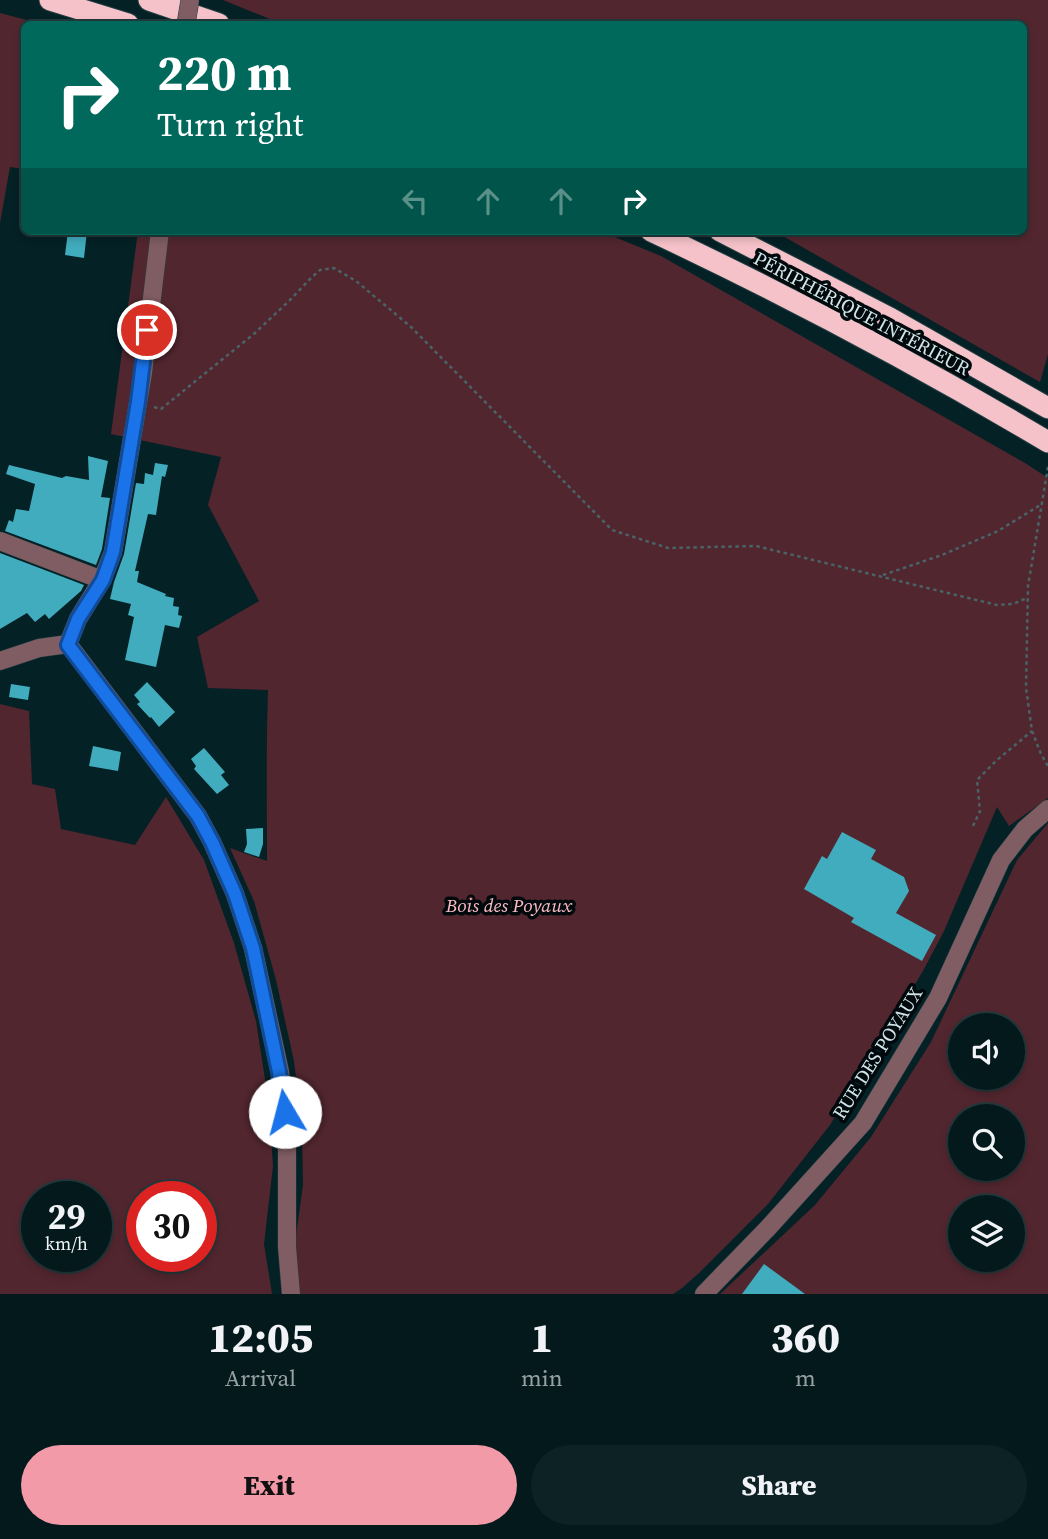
<!DOCTYPE html>
<meta charset="utf-8">
<style>
body{margin:0;font-family:"Source Serif 4",serif;background:#0d2225;color:#f1f3f6;height:100vh;display:flex;flex-direction:column;font-size:26px;white-space:nowrap}
*{box-sizing:border-box;margin:0}
p{font-size:23px;color:#97a0a3}
.icon{flex:none;width:38px;height:38px;fill:none;stroke:currentColor;stroke-width:2;stroke-linecap:round;stroke-linejoin:round}
.map{position:relative;height:1294px;overflow:hidden}
.side{display:flex;flex-direction:column;background:#03191c;flex:1}
.side>*{flex:none}
.guide{position:absolute;left:21px;top:21px;width:1006px;height:214px;border-radius:10px;box-shadow:0 4px 10px #0003,0 0 0 2px #24383b;background:#00695c;color:#fff;overflow:hidden}
.controls{position:absolute;left:948px;top:1013px;display:grid;gap:14px}
.controls a{display:grid;place-items:center;width:77px;height:77px;border-radius:50%;background:#03191c;box-shadow:0 4px 10px #0003,0 0 0 2px #24383b;font-size:35px}
.speed{position:absolute;left:21px;top:1181px;display:flex;gap:14px;font-size:35px;font-weight:700;text-align:center}
.speed>*{display:grid;place-content:center;width:91px;height:91px;border-radius:50%;background:#03191c;box-shadow:0 4px 10px #0003,0 0 0 2px #24383b;line-height:1}
.speed small{font-size:18px;font-weight:400}
.speed .limit{border:10px solid #d22;background:#fff;color:#111}
.pin{position:absolute;display:grid;place-items:center;width:60px;height:60px;color:#fff;margin:-30px;border:4px solid #fff;border-radius:50%;box-shadow:0 2px 7px #0007}
.me{position:absolute;width:77px;margin:-38px;rotate:352deg;stroke-linejoin:round;filter:drop-shadow(0 0 5px #0008)}
.turn{display:flex;align-items:center;gap:24px;height:147px;padding:0 21px;font-size:32px}
.turn .icon{width:91px;height:91px;stroke-width:2.5}
.turn b{display:block;font-size:49px;line-height:60px}
.lanes{display:flex;align-items:center;height:66px;padding:0 21px;background:#0003;justify-content:center;gap:35px;direction:ltr}
.lanes .off{opacity:.35}
.eta{display:flex;justify-content:space-evenly;align-items:center;height:119px;text-align:center}
.eta b{font-size:42px;font-weight:800;line-height:49px}
.action{display:flex;gap:14px;margin-top:auto;padding:14px 21px}
.action a{flex:1;height:80px;border-radius:42px;background:#f39aa9;color:#111;font-size:28px;font-weight:800;line-height:80px;text-align:center}
.action a+a{background:#0d2225;color:#f1f3f6}
.map>svg:first-child{display:block}
.green{fill:#52262f;fill-rule:evenodd}
.building{fill:#40acbd}
.lines{fill:none;stroke-linecap:round;stroke-linejoin:round}
.minor-casing{stroke:#213d41;stroke-width:19}
.highway-casing{stroke:#213d41;stroke-width:23}
.path{stroke:#496367;stroke-width:2.5;stroke-dasharray:3.5 3.5;stroke-linecap:butt}
.minor{stroke:#7f5d62;stroke-width:18}
.highway{stroke:#f6c2c9;stroke-width:21}
.minor-bridge-casing{stroke:#213d41;stroke-width:19;stroke-linecap:butt}
.minor-bridge{stroke:#7f5d62;stroke-width:18}
.route-casing{stroke:#114b97;stroke-width:18}
.route{stroke:#1a73e8;stroke-width:12}
.labels{text-anchor:middle;stroke-width:7;stroke-linejoin:round;paint-order:stroke}
.street-label{font-size:19px;fill:#d2e6ea;stroke:#00090c}
.park-label{font-size:19px;font-style:italic;fill:#fcbac3;stroke:#00090c}
</style>
<div class="map">
<svg width="1048" height="1294" viewBox="0 0 1048 1294">
<rect width="100%" height="100%" fill="#042126"/>
<!-- green -->
<path class="green" d="M223 0H1048V354L1040 382 774 231H1024V24H282Z
M0 13 42 24H24V169L10 167 0 223Z
M138 231H600L661 256 1025 463 1048 478V798L1009 826 997 807 944 931 923 971 830 1125 768 1204 699 1273 682 1288 673 1294H300L296 1270V1236L303 1185 302 1130 294 1061 276 980 254 901 230 848 267 861C267 804 266 747 268 690L208 688 197 637 259 601 208 505 221 457 111 434Z
M0 704 29 711 32 784 55 789 61 829 135 845 166 797 204 860 234 943 256 1021 269 1105 273 1166 264 1244 272 1294H0ZM37 1197H96V1256H37ZM142 1197H201V1256H142Z
M1048 823V1294H720L815 1205 871 1137 931 1042 1017 860ZM961 1026H1013V1078H961ZM961 1116H1013V1169H961ZM961 1208H1013V1260H961Z"/>
<!-- building -->
<path class="building" d="M68 231H87L84 258 65 255Z
M88 456 108 461 101 497 110 498 102 549 96 565 5 531 9 520 13 522 16 509 29 511 35 484 6 474 9 465 62 478 66 476 89 480Z
M155 463 168 465 165 477 162 476 156 515 148 514 135 571H139L137 582 166 594 165 596 174 598 173 606 179 607 178 615 182 616 179 628 165 625 156 667 125 660 134 617 128 615 131 604 110 599 114 582 124 554 136 483 144 484 145 473 153 475Z
M0 553 84 585 81 591 49 619 45 614 35 622 27 613 0 629Z
M147 682 175 712 159 727 151 717 150 718 137 704 140 702 134 695Z
M11 684 30 687 28 700 9 697Z
M93 746 121 752 118 771 89 766Z
M204 748 225 772 221 775 229 785 217 794 194 769 196 766 191 759Z
M263 828V844L259 857 244 852 247 844 246 829Z
M842 832 876 850 871 859 904 877 909 891 896 913 936 935 922 961 851 922 854 918 804 889 822 856 827 859Z
M764 1264 805 1294H742Z"/>
<g class="lines">
<!-- minor casing -->
<g class="minor-casing">
<path id="minor" d="M0 541 102 580
M68 644 198 816 212 842 235 894 253 948 280 1072 287 1132V1247L291 1294
M68 644 78 619 102 580 113 552 143 373 160 231
M0 661 39 648 68 644
M704 1294 768 1228 863 1123 938 998 1001 860 1025 829 1048 809"/>
</g>
<!-- highway casing -->
<g class="highway-casing">
<path id="highway" d="M50 0 128 24
M149 0 219 24
M651 231C787 295 919 365 1048 442
M720 231 890 318 1048 408"/>
</g>
<!-- path -->
<path class="path" d="M154 407 161 409 255 333 289 301 311 278 320 270 334 268 356 281 411 327 612 530 668 548 756 546 997 605 1013 604 1027 598
M1048 467 1028 586 1026 688 1032 731 1041 754 1048 766
M883 575 942 555 998 531 1042 504
M973 826 980 811 977 780 997 760 1032 731"/>
<!-- minor -->
<use href="#minor" class="minor"/>
<!-- highway -->
<use href="#highway" class="highway"/>
<!-- minor-bridge casing -->
<g class="minor-bridge-casing">
<path id="minor-bridge" d="M186 24 190 0"/>
</g>
<!-- minor-bridge -->
<use href="#minor-bridge" class="minor-bridge"/>
</g>
<g class="lines">
<!-- route casing -->
<g class="route-casing">
<path id="route" d="M147 330 138 402 113 552 103 580 78 619 68 645 198 816 212 842 235 894 253 948 279 1072 285 1112"/>
</g>
<!-- route -->
<use href="#route" class="route"/>
</g>
<g class="labels">
<!-- street labels -->
<g class="street-label">
<text transform="translate(862 313) rotate(28)" y="7">PÉRIPHÉRIQUE INTÉRIEUR</text>
<text transform="translate(877 1053) rotate(-58)" y="7">RUE DES POYAUX</text>
</g>
<!-- park labels -->
<g class="park-label">
<text x="509" y="912">Bois des Poyaux</text>
</g>
</g>
</svg>
<div class="controls">
<a><svg class="icon" aria-label="sound" viewBox="0 0 24 24"><path d="M4 9h4l5-4v14l-5-4H4zM17 9q2 3 0 6"/></svg></a>
<a><svg class="icon" aria-label="search" viewBox="0 0 24 24"><circle cx="10" cy="10" r="6"/><path d="M15 15l6 6"/></svg></a>
<a><svg class="icon" aria-label="layers" viewBox="0 0 24 24"><path d="M12 4l9 5-9 5-9-5zM3 14l9 5 9-5"/></svg></a>
</div>
<div class="speed"><div>29<small>km/h</small></div><div class="limit">30</div></div>
<div class="pin" style="left:147px;top:330px;background:#d93025"><svg class="icon" aria-label="arrive" viewBox="0 0 24 24"><path d="M6 21V4h12l-3 4 3 4H6"/></svg></div>
<svg class="me" style="left:285px;top:1112px" viewBox="-20 -20 40 40"><circle r="19" fill="#fff"/><path d="M0-13L10 11 0 6-10 11z" fill="#1a73e8"/></svg>
<div class="guide">
<div class="turn"><svg class="icon" aria-label="right" viewBox="0 0 24 24"><path d="M7 20v-9h11M14 6l5 5-5 5"/></svg><div><b>220 m</b>Turn right</div></div>
<div class="lanes"><svg class="icon off" aria-label="left" viewBox="0 0 24 24"><path d="M17 20v-9H6M10 6l-5 5 5 5"/></svg><svg class="icon off" aria-label="ahead" viewBox="0 0 24 24"><path d="M12 20V5M6 11l6-6 6 6"/></svg><svg class="icon off" aria-label="ahead" viewBox="0 0 24 24"><path d="M12 20V5M6 11l6-6 6 6"/></svg><svg class="icon" aria-label="right" viewBox="0 0 24 24"><path d="M7 20v-9h11M14 6l5 5-5 5"/></svg></div>
</div>
</div>
<section class="side">
<div class="eta">
<div><b>12:05</b><p>Arrival</p></div>
<div><b>1</b><p>min</p></div>
<div><b>360</b><p>m</p></div>
</div>
<div class="action"><a>Exit</a><a>Share</a></div>
</section>
